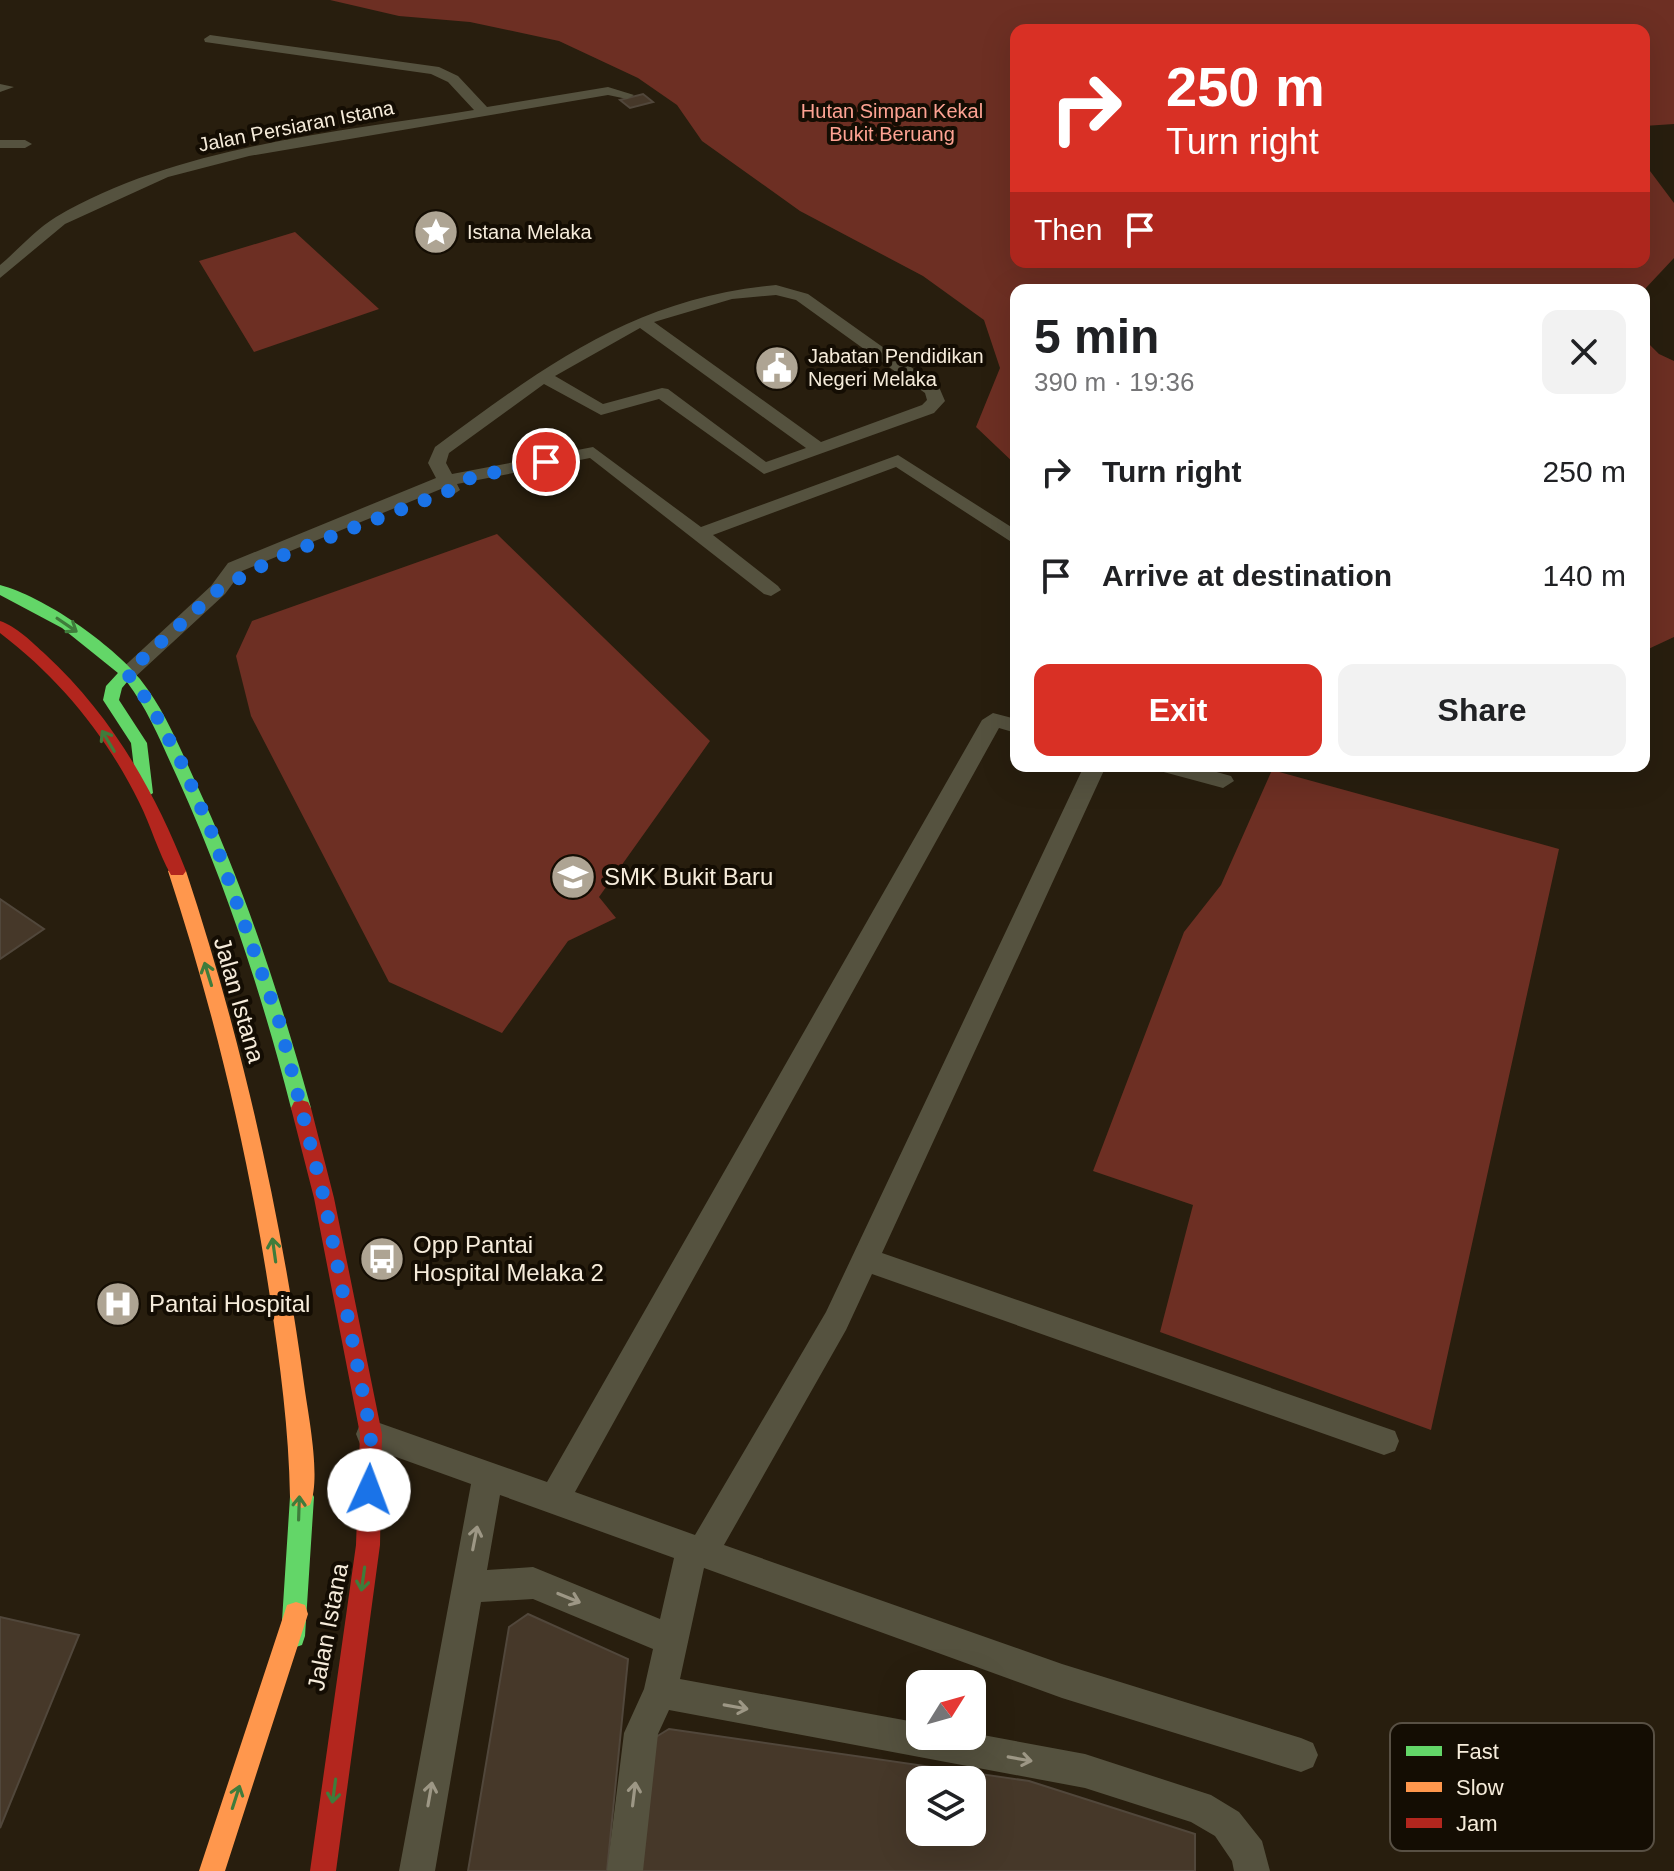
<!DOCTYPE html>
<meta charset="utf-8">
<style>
body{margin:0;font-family:Helvetica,sans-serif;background:#f2f2f2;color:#202124;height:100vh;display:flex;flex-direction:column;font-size:30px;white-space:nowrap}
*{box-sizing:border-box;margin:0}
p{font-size:26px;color:#757577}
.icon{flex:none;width:44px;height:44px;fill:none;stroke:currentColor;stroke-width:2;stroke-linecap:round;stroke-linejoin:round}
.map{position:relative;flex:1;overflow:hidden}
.sheet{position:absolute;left:1010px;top:284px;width:640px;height:488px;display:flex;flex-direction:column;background:#fff;border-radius:16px;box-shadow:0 8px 32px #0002}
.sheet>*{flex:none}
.top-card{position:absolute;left:1010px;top:24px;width:640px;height:244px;border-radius:16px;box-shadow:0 8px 32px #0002;background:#d93025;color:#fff;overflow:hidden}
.needle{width:52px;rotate:53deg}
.buttons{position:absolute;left:906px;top:1670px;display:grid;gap:16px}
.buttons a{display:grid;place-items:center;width:80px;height:80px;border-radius:16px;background:#fff;box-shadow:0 8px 32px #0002;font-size:40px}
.pin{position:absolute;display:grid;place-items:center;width:68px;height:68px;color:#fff;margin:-34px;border:4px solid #fff;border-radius:50%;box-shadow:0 2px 8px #0007}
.me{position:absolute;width:88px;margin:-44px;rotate:2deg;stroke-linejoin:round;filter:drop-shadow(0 0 6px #0008)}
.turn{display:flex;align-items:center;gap:28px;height:168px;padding:0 24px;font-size:36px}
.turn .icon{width:104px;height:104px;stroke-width:2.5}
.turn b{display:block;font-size:56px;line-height:68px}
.then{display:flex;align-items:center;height:76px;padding:0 24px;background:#0003;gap:16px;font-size:30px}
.round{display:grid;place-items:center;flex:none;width:84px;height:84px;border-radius:16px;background:#f2f2f2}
.summary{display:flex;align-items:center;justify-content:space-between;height:136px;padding:0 24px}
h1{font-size:48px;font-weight:700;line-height:60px}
.cta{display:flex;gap:16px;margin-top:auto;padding:16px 24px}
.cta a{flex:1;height:92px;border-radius:16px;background:#d93025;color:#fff;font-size:32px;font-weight:700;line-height:92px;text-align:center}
.cta a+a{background:#f2f2f2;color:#202124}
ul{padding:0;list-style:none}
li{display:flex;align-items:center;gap:24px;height:104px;padding:0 24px}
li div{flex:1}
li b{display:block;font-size:30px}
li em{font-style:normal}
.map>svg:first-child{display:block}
.green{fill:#6d2f23}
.building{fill:#463829;stroke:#51473b;stroke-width:2;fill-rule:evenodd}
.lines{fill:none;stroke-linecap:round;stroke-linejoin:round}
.street{fill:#55523f;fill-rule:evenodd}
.fast{fill:#63d668;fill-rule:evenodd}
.slow{fill:#ff974d;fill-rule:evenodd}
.jam{fill:#b3261e;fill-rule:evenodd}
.oneway{stroke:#3f7c3b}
.oneway2{stroke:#9d9785}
.route{stroke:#1a73e8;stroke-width:14;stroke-dasharray:0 25.2}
.labels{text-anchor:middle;stroke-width:8;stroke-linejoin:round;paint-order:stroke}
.far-park-label{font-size:20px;fill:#fea393;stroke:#140d03}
.far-street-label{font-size:20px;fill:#f6ecdb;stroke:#140d03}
.far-poi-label{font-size:20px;fill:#f6ecdb;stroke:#140d03;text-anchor:start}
.poi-label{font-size:24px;fill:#f6ecdb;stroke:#140d03;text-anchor:start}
.street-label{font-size:24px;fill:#f6ecdb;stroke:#140d03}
.key{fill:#140d03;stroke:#585044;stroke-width:2}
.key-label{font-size:22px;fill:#f6ecdb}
</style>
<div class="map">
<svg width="1674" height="1871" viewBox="0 0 1674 1871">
<rect width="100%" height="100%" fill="#281e0e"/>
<!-- green -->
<path class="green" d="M330 0H1674V124L1644 126V30H1016V262H1644V163L1674 203V258L1644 290H1016V465L976 427 1000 368 984 320 923 276 800 211 702 141 677 105 638 78 559 41 470 22 399 16Z
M295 232 379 309 254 352 199 261Z
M1644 339 1659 354 1674 361V637L1644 651Z
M497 534 710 741 599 897 616 918 568 941 502 1033 389 982 251 716 236 656 252 621Z
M1272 770 1559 849 1431 1430 1160 1332 1193 1205 1093 1171 1184 932 1221 885Z"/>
<!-- building -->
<path class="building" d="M643 94 653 102 630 108 620 100Z
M0 899 44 929 0 959Z
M528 1614 628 1659 607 1871H468L509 1627Z
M0 1617 79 1635 0 1828Z
M669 1729 1029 1781 1195 1834V1871H640L651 1740ZM920 1780H972V1832H920Z"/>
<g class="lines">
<!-- street -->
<path class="street" d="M210 35 439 67 458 76 487 107 608 87 634 95 627 99 608 95 249 156 168 177 65 224 0 278V265C18 250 36 229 56 217 176 146 338 132 474 110L448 82 431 74 205 42 204 39Z
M0 84 14 87 0 92Z
M0 140H25L32 144 25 148H0Z
M776 285 808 294 939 387 945 401 934 413 764 474 659 399 601 415 544 384 449 453 446 463 452 474 593 447 701 527 898 455 1016 530V545L896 467 713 535 778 586 781 590 771 596 764 594 590 458 457 484 460 490 451 496 441 489 242 571 225 594 134 678 127 680 117 673 211 586 228 563 436 478 428 463 435 447C545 366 634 298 776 285ZM776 295 796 300 925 393 927 400 922 405 821 442 654 322 732 299ZM640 328 806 448 766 462 668 389 662 388 603 404 555 376Z
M993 713 1016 719V733L999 728 575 1492 695 1535 826 1312 1084 766H1106L882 1253 1395 1431 1399 1441 1395 1451 1384 1455 872 1274 846 1330 724 1545 1062 1664 1301 1738 1313 1743 1318 1755 1313 1767 1301 1772 1062 1698 704 1568 680 1679 920 1723V1736H972V1733L1085 1754 1211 1795 1239 1812 1262 1841 1270 1871H1234L1232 1861 1215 1836 1191 1822 1085 1788 669 1710 658 1734 643 1871H607L624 1733 644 1689 653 1649 533 1599 481 1602 435 1871H399L471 1484 360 1444 356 1434 360 1424 371 1420 547 1482 982 720ZM500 1495 674 1558 660 1619 533 1567 487 1570Z
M1157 766H1195L1231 776 1234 781 1223 788 1160 771Z"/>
<!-- fast -->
<path class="fast" d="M0 585C43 596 112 644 140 679 164 709 179 746 195 781 244 886 280 996 311 1108L308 1114 301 1116 294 1114 291 1108C262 995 226 885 178 779 163 747 149 711 127 682L122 688 119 700 147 743 153 793 145 799 137 793 131 743 103 700 106 686 118 673 62 628 0 595Z
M302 1486 310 1489 314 1497 305 1636 302 1645 293 1648 284 1645 281 1636 290 1497 294 1489Z"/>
<!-- slow -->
<path class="slow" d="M177 865 186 871C242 1040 281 1213 305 1391 309 1419 321 1479 310 1505L302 1508 294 1505 290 1497C289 1430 280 1364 270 1297 248 1152 214 1011 168 871Z
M296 1602 305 1605 308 1614 225 1871H199L284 1614 287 1605Z"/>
<!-- jam -->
<path class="jam" d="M0 621C16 626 33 643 45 654 110 714 154 789 186 871L183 875H171C158 852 151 826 139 802 106 735 59 678 0 633Z
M301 1100 308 1102 311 1108 334 1198 382 1434 380 1545 336 1871H310L356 1545 360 1434 314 1198 291 1108 294 1102Z"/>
</g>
<!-- one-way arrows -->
<defs><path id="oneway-shaft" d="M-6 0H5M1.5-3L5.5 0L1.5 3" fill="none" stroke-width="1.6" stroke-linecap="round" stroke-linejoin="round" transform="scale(2)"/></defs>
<g class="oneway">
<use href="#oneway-shaft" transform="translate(67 625) rotate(34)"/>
<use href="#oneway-shaft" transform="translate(108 741) rotate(-121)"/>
<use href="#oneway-shaft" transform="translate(208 974) rotate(-107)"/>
<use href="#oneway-shaft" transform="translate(274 1250) rotate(-98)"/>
<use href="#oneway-shaft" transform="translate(299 1508) rotate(-88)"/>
<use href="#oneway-shaft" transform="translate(363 1579) rotate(98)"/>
<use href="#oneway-shaft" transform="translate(334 1791) rotate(98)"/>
<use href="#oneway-shaft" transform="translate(236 1797) rotate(-72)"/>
</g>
<g class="oneway2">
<use href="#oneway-shaft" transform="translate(475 1538) rotate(-79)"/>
<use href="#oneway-shaft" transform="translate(569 1598) rotate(22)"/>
<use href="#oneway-shaft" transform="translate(736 1707) rotate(10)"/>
<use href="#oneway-shaft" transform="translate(1020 1759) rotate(10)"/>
<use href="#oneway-shaft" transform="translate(430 1794) rotate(-80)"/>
<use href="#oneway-shaft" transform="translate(634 1794) rotate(-83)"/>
</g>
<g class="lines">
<!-- route -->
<path class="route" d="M369 1490 371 1434 324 1198 279 1021 211 831 182 764 150 704 127 673 218 590 276 558 451 490 472 477 546 462"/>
</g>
<!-- icons -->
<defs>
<g id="sight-disc" transform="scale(2.3)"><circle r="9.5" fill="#aea493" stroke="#140d03"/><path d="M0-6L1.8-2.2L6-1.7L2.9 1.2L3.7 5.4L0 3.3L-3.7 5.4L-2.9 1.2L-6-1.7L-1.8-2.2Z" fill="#fff"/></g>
<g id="civic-disc" transform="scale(2.3)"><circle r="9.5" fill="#aea493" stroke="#140d03"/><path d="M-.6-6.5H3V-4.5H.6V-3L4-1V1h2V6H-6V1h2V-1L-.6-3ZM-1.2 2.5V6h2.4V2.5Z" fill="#fff"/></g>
<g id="school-disc" transform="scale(2.3)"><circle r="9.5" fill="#aea493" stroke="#140d03"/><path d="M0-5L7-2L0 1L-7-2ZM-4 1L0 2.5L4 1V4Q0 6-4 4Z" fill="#fff"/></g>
<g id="bus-disc" transform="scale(2.3)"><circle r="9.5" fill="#aea493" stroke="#140d03"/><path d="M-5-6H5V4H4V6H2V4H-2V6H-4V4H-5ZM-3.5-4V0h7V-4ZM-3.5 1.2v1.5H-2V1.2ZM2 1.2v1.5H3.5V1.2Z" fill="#fff"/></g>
<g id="hospital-disc" transform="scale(2.3)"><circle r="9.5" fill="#aea493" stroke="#140d03"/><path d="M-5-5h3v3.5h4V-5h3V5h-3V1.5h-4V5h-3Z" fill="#fff"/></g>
</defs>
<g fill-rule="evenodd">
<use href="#sight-disc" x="436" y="232"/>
<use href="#civic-disc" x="777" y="368"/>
<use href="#school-disc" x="573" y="877"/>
<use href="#bus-disc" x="382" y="1259"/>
<use href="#hospital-disc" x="118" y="1304"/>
</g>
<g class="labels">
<!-- far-park labels -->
<g class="far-park-label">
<text x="892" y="118">Hutan Simpan Kekal<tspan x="892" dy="23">Bukit Beruang</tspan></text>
</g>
<!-- far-street labels -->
<g class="far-street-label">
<text transform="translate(296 126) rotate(-11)" y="7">Jalan Persiaran Istana</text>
</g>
<!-- far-poi labels -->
<g class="far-poi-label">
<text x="467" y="239">Istana Melaka</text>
<text x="808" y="363">Jabatan Pendidikan<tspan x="808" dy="23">Negeri Melaka</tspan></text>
</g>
<!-- poi labels -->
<g class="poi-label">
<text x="604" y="885">SMK Bukit Baru</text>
<text x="413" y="1253">Opp Pantai<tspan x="413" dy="28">Hospital Melaka 2</tspan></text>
<text x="149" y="1312">Pantai Hospital</text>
</g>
<!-- street labels -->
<g class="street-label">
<text transform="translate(239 1000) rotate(74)" y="8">Jalan Istana</text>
<text transform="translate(328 1627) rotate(-79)" y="8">Jalan Istana</text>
</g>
</g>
<!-- legend -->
<rect x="1390" y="1723" width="264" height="128" rx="12" class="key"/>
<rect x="1406" y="1746" width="36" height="10" fill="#63d668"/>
<rect x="1406" y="1782" width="36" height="10" fill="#ff974d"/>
<rect x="1406" y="1818" width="36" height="10" fill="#b3261e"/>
<g class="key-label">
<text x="1456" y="1759">Fast</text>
<text x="1456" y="1795">Slow</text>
<text x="1456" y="1831">Jam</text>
</g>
</svg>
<div class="buttons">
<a><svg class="needle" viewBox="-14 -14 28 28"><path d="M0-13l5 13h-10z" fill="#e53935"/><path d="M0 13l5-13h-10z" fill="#757577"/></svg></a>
<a><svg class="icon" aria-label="layers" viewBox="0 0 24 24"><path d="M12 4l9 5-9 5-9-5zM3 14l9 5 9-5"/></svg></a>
</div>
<div class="pin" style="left:546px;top:462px;background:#d93025"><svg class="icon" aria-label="arrive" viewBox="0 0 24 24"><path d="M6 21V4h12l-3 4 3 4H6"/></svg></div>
<svg class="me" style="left:369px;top:1490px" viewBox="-20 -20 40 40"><circle r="19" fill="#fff"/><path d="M0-13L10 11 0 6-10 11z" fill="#1a73e8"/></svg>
<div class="top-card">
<div class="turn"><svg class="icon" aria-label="right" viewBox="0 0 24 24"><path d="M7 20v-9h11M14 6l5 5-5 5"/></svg><div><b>250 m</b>Turn right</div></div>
<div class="then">Then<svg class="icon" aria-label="arrive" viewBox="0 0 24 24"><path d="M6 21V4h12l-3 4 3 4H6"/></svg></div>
</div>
<section class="sheet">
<div class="summary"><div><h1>5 min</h1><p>390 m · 19:36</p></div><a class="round"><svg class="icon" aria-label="close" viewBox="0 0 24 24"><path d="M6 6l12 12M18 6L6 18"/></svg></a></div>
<ul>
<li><svg class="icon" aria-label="right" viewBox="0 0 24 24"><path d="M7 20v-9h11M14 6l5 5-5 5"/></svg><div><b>Turn right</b></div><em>250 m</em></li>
<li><svg class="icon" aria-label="arrive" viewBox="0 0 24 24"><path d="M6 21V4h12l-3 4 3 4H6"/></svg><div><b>Arrive at destination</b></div><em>140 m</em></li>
</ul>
<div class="cta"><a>Exit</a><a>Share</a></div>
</section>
</div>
